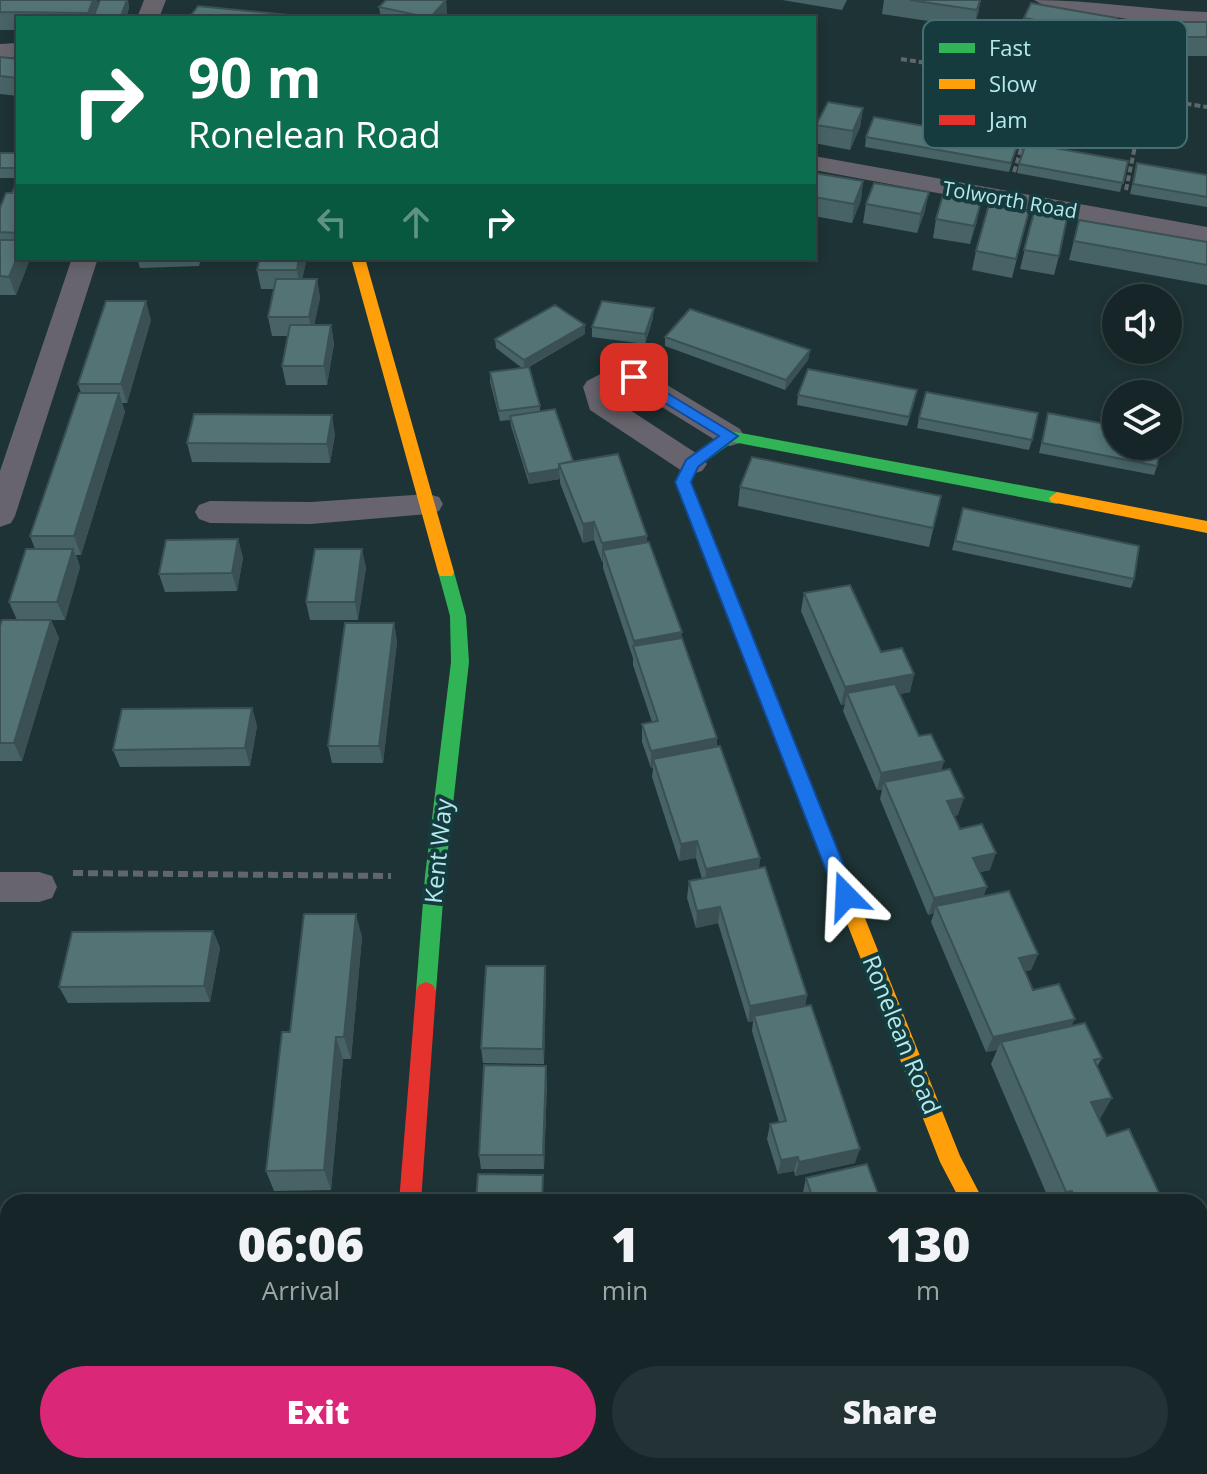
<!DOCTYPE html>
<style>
body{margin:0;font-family:"Open Sans",sans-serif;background:#233234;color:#f1f3f6;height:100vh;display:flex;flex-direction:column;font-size:30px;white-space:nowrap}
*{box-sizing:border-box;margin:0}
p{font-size:26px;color:#9ea5a8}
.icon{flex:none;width:44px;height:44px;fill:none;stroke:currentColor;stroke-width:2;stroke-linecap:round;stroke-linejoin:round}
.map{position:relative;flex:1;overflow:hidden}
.details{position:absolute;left:0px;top:1194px;width:1208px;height:280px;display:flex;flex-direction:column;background:#162628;border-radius:24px 24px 0 0;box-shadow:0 4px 12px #0003,0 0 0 2px #354345}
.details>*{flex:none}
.hud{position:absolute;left:16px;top:16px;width:800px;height:244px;border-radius:0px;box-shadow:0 4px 12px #0003,0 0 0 2px #354345;background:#0b6e4f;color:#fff;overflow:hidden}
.controls{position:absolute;left:1102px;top:284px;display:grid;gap:16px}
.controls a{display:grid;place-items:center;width:80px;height:80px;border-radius:50%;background:#162628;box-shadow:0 4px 12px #0003,0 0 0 2px #354345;font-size:40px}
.pin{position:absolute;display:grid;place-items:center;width:68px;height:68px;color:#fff;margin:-34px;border-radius:16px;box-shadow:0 4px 12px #0006}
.me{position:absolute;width:88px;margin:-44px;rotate:339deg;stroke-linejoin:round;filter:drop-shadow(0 0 6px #0008)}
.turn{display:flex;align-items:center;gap:28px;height:168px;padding:0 40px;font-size:36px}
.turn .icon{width:104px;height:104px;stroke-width:2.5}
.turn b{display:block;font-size:56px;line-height:68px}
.lanes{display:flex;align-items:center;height:76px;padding:0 40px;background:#0003;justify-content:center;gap:40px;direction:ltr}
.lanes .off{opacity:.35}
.eta{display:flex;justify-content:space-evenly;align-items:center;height:136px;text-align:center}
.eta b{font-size:48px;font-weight:800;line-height:56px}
.cta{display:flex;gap:16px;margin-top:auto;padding:16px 40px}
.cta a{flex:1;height:92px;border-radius:48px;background:#db2777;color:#fff;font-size:32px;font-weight:800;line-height:92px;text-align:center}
.cta a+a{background:#233234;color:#f1f3f6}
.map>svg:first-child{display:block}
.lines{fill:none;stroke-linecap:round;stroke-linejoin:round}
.path-far1{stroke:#61666b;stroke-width:4;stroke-dasharray:6 3;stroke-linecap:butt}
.path{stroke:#61666b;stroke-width:6;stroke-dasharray:10 5;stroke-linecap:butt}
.street{fill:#68646d;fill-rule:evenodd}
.fast{fill:#30b455;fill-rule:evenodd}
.slow{fill:#ff9f0a;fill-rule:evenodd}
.jam{fill:#e5322d;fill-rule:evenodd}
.wall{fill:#476365}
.shaded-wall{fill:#3a5052}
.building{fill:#537375;stroke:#3a5052;stroke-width:2}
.route{fill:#1a73e8;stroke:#114b97;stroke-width:2}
.labels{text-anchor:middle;stroke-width:8;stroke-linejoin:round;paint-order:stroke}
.far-street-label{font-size:20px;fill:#b5eaed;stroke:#153b3e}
.street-label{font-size:24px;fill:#b5eaed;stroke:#153b3e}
.key{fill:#153b3e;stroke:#457073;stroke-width:2}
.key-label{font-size:22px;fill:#b5eaed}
</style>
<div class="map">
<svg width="1207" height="1474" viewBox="0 0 1207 1474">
<rect width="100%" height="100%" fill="#1e3335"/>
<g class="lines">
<!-- path-far1 -->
<path class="path-far1" d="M901 59 1207 107
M1014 172 1042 81
M1126 190 1145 97"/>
<!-- path -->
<path class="path" d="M73 873 391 876"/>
<!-- street -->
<path class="street" d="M144 0H166L159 18H137Z
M1034 0C1092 0 1149 10 1207 12V26L1159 24 1045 6Z
M18 43V57L0 58V44Z
M814 156 1207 227V243L814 170Z
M72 258H98L15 516 11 523 0 527V471Z
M614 367 644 371 740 429 744 436 740 443 730 446 720 443 628 386 619 385 612 390 613 399 702 457 707 464 702 471 692 474 682 471 590 410 583 387 587 381Z
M428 494 439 497 443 504 439 511 428 514 311 524 210 523 199 519 195 512 199 505 210 501 311 502Z
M0 872H39L52 876 57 887 52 898 39 902H0Z
M1200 1232H1207V1274H1200Z
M348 1466H398L395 1474H345Z"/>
<!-- fast -->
<path class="fast" d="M730 431 1057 492 1065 498 1057 504 733 442 698 467 691 482 783 713 780 718H768L765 713 675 482 687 460Z
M446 566 454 572 466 616 469 662 445 876 436 991 433 997 426 1000 419 997 416 991 425 876 451 662 450 616 438 572Z"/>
<!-- slow -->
<path class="slow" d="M351 258H365L454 572 452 576H440L438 572Z
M1057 492 1207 521V533L1051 502 1049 498Z
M774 706 780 708 783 713 960 1156 984 1202H961L940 1162 765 713 768 708Z"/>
<!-- jam -->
<path class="jam" d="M426 982 433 985 436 991 421 1202H399L416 991 419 985Z"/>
</g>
<!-- wall -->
<path class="wall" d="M0 0H97L98 5 100 0H128L129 8 126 18H18V30H0Z
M446 0 447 18H381L379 7Z
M782 0H847L842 10Z
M884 0H981L974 28 882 14Z
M1024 18H1117L1108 52 1020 36Z
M1131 22H1207V56H1132L1126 40Z
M0 57 18 59V96L0 94Z
M863 108 860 127 850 150 814 143 816 125Z
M866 137 1018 143 1009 172 865 147Z
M0 153H18V178H0Z
M1128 161 1120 192 1017 173 1019 164Z
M1137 163 1207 175V207L1130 194Z
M814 173 863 181 861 200 852 223 814 216Z
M18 179V258H30V259L16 295H0V208L12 193Z
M866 204 925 211 917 233 863 223Z
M1029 211 1012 278 972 270 976 251Z
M1034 212 1059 256 1054 275 1020 269Z
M936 219 977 221 970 244 933 238Z
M1079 220 1207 242V285L1069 260Z
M137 258H201L199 266 140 268Z
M260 258H307L302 279H317L320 298 314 325H331L334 344 327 385H286L282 366 288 336H272L268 317 274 289H261L257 270Z
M653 318 645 344 592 337V327Z
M151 320 127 403H122L125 412 81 555H76L80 567 65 620H51L59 638 22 761H0V626L17 620 9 602 35 549 30 536 81 393 78 384Z
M585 334 529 367 540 406V412L573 461 647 536V542L682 632 681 638 717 738V747L760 858 759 868 807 995 805 1006 855 1163 795 1176 794 1171 778 1174 767 1139 770 1124 779 1122 752 1031 753 1021 748 1022 718 923 696 928 687 898 689 881 702 879 696 858 679 861 652 777 653 768H651L642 742V724L652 722 633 665V658L603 568V562H602L594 540 583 543 560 483V479L529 484 511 426 510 420 500 421 490 382V372L522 368 496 348 495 339Z
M665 337 810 350 808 360 785 390 665 346Z
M798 395 915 400 907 426 797 405Z
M1048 413 1157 466 1154 475 1039 453Z
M919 418 1032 440 1029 450 917 428Z
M335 434 330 463 192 462 187 443Z
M740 487 941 496 929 547 738 506Z
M963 508 1134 579 1131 588 952 550Z
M238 539 243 558 237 591 165 592 159 574Z
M366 567 358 620H310L306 602Z
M804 593 881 652 914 674 910 692 900 694 919 736 944 761 941 771 958 815 954 816 960 829 990 870 980 872 983 896 1038 954 1031 970 1025 971 1033 990 1071 1026 1102 1058 1097 1067 1099 1119 1107 1136 1161 1197 1157 1202H1050L991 1064 997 1050 986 1052 931 922 934 913 928 915 880 799 882 790H877L843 711 845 704 841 705 801 611Z
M394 623 397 642 383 763H332L328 746Z
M252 708 257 726 250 766 120 767 113 750Z
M213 931 220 948 210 1002 68 1003 59 987Z
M362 937 351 1059H343L331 1190 274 1191 266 1171 290 1032Z
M546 982 544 1064 483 1063 481 1048Z
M547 1081 544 1169H481L479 1155Z
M806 1178 881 1202H806L803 1192Z
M0 1307H8V1415H0Z
M1200 1340H1207V1422H1200Z"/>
<!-- shaded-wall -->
<path class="shaded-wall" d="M93 0H97L100 12 98 18H89L88 13Z
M127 0 129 8 126 18H120Z
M446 0 447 18H430Z
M980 0 979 11 974 28 977 10Z
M863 108 860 127 850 150 853 131Z
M863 181 861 200 852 223 854 204Z
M929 192 925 211 917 233 921 214Z
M981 202 977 221 970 244 974 226Z
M18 255V258H30V259L16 295 9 277Z
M299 258H307L300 289 297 270Z
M317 279 320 298 312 336 309 317Z
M146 301 151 320 127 403 121 384Z
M654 308 653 318 645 344V334Z
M331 325 334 344 327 385 324 366Z
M585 325V334L524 369V360Z
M810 350 808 360 785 390 786 380Z
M119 393 125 412 81 555 74 536Z
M332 415 335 434 330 463 327 444Z
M559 469 560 479 529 484 528 474Z
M594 522V540L583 543V524Z
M647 536V554L603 550V562H602V543Z
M238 539 243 558 237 591 232 573Z
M73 549 80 567 65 620 57 602Z
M362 549 366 567 358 620 355 602Z
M51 620 59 638 22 761 14 743Z
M394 623 397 642 383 763 379 746Z
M682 632 680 650 633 647 634 641Z
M914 674 910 692 851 703 847 693 845 704 841 705 845 687Z
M252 708 257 726 250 766 245 748Z
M717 738 716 756 653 759V768H651V751Z
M944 761 939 778 884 782 882 790H877L881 773Z
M964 798 958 815 942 818 947 801Z
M697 841 696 858 679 861 681 844Z
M996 853 990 870 968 875 973 858Z
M760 858 758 875 705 886 706 869Z
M987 887 981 904 936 906 934 913 928 915 934 898Z
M720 907 718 923 696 928 697 911Z
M356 914 362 937 351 1059 344 1037Z
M213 931 220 948 210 1002 204 986Z
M1038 954 1031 970 1012 974 1019 958Z
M545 966 546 982 544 1064 543 1049Z
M807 995 804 1011 754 1016 753 1021 748 1022 750 1006Z
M1075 1019 1067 1034 1001 1042 997 1050 986 1052 993 1037Z
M336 1037 343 1059 331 1190 324 1170Z
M546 1066 547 1081 544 1169 543 1155Z
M1112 1098 1100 1119 1079 1123 1091 1102Z
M860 1149 855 1163 795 1176 799 1162Z
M798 1157 794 1171 778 1174 781 1160Z"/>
<!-- building -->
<path class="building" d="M0 0H93L88 13 0 12Z
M100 0H127L120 18H93Z
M386 0H446L430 18 379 7Z
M910 0H980L977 10Z
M1031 3 1117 18 1112 34 1024 18Z
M198 6 319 18H189Z
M1131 22H1207V37H1138Z
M0 57 18 59V78L0 76Z
M828 102 863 108 853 131 816 125Z
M874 117 1018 143 1011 163 866 137Z
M1026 143 1128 161 1123 183 1019 164Z
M0 153H18V168H0Z
M1137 163 1207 175V197L1133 184Z
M814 173 863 181 854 204 814 197Z
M18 179V233L0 232V208L6 193H12Z
M874 183 929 192 921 214 866 204Z
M943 195 981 202 974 226 936 219Z
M989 204 1029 211 1016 259 976 251Z
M1034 212 1067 218 1059 256 1024 250Z
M1079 220 1207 242V265L1074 241Z
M0 240H18V255L9 277 0 276Z
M260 258H299L297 270H257Z
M276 279H317L309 317H268Z
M106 301H146L121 384H78Z
M602 301 654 308 645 334 592 327Z
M555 305 585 325 524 360 495 339Z
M690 309 810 350 786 380 665 337Z
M290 325H331L324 366H282Z
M529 367 540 406 499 411 490 372Z
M808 369 917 390 909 417 798 395Z
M926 392 1038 413 1032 440 919 418Z
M79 393H119L74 536H30Z
M555 409 573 461 559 464V469L528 474 510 416Z
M1048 413 1116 426V446H1160L1157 466 1042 443Z
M194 414 332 415 327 444 187 443Z
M618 454 647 536 602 543 594 522 583 524 559 464Z
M752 457 941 496 933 528 740 487Z
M963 508 1139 546 1134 579 955 541Z
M238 539 232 573 159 574 166 540Z
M649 542 682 632 634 641 603 550Z
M26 549H73L57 602H9Z
M315 549H362L355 602H306Z
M850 585 881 652 902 648 914 674 845 687 804 593Z
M2 620H51L14 743H0V626Z
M345 623H394L379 746H328Z
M682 638 717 738 651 751 642 724 658 721 633 646Z
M895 684 919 736 931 734 944 761 881 773 847 693Z
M252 708 245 748 113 750 122 709Z
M720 746 760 858 706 869 697 841 681 844 653 759Z
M950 769 964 798 947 801 960 829 982 824 996 853 973 858 987 887 934 898 884 782Z
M765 867 807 995 750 1006 720 907 697 911 689 881Z
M1009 891 1038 954 1019 958 1033 990 1059 984 1075 1019 993 1037 936 906Z
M304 914H356L344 1037H336L324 1170 266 1171 282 1032H290Z
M213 931 204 986 59 987 72 932Z
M486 966H545L543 1049 481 1048Z
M811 1005 860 1149 799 1162 798 1157 781 1160 770 1124 786 1121 754 1016Z
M1085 1023 1102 1058 1094 1060 1112 1098 1091 1102 1107 1136 1129 1129 1161 1197 1075 1199 1072 1191 1066 1192 1001 1042Z
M484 1065 546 1066 543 1155H479Z
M867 1164 881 1202H814L806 1178Z
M478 1174 543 1175 542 1202H476Z
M0 1307H8V1404L0 1405Z
M1200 1340H1207V1412H1200Z
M452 1466H525V1474H452Z"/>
<!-- route -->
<path class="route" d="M634 373 738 436 698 467 691 482 856 896 853 902 846 904 839 902 836 896 675 482 686 460 719 436 629 381V374Z"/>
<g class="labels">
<!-- far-street labels -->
<g class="far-street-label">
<text transform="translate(1010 200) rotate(10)" y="7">Tolworth Road</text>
</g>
<!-- street labels -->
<g class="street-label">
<text transform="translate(439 851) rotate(-84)" y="8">Kent Way</text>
<text transform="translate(901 1035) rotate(68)" y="8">Ronelean Road</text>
</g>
</g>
<!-- legend -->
<rect x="923" y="20" width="264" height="128" rx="12" class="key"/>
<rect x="939" y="43" width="36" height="10" fill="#30b455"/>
<rect x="939" y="79" width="36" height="10" fill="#ff9f0a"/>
<rect x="939" y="115" width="36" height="10" fill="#e5322d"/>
<g class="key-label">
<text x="989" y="56">Fast</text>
<text x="989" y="92">Slow</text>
<text x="989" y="128">Jam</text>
</g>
</svg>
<div class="controls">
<a><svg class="icon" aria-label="sound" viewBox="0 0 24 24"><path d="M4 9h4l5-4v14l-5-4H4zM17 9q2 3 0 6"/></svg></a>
<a><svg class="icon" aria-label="layers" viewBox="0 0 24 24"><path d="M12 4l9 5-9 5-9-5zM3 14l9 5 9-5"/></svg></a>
</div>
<div class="pin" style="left:634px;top:377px;background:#d93025"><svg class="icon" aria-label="arrive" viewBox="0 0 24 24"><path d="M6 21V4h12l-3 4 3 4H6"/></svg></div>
<svg class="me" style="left:846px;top:896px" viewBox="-20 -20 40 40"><path d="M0-17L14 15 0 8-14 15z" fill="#1a73e8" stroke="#fff" stroke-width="4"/></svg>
<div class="hud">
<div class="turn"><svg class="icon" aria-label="right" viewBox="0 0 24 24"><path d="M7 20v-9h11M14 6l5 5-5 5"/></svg><div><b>90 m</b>Ronelean Road</div></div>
<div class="lanes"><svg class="icon off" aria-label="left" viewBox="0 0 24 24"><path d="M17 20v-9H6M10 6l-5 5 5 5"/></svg><svg class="icon off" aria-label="ahead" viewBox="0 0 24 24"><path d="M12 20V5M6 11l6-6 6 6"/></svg><svg class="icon" aria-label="right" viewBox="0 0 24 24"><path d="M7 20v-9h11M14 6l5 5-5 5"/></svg></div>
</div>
<section class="details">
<div class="eta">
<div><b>06:06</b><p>Arrival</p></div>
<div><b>1</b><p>min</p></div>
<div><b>130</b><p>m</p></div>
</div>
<div class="cta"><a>Exit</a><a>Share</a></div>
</section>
</div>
